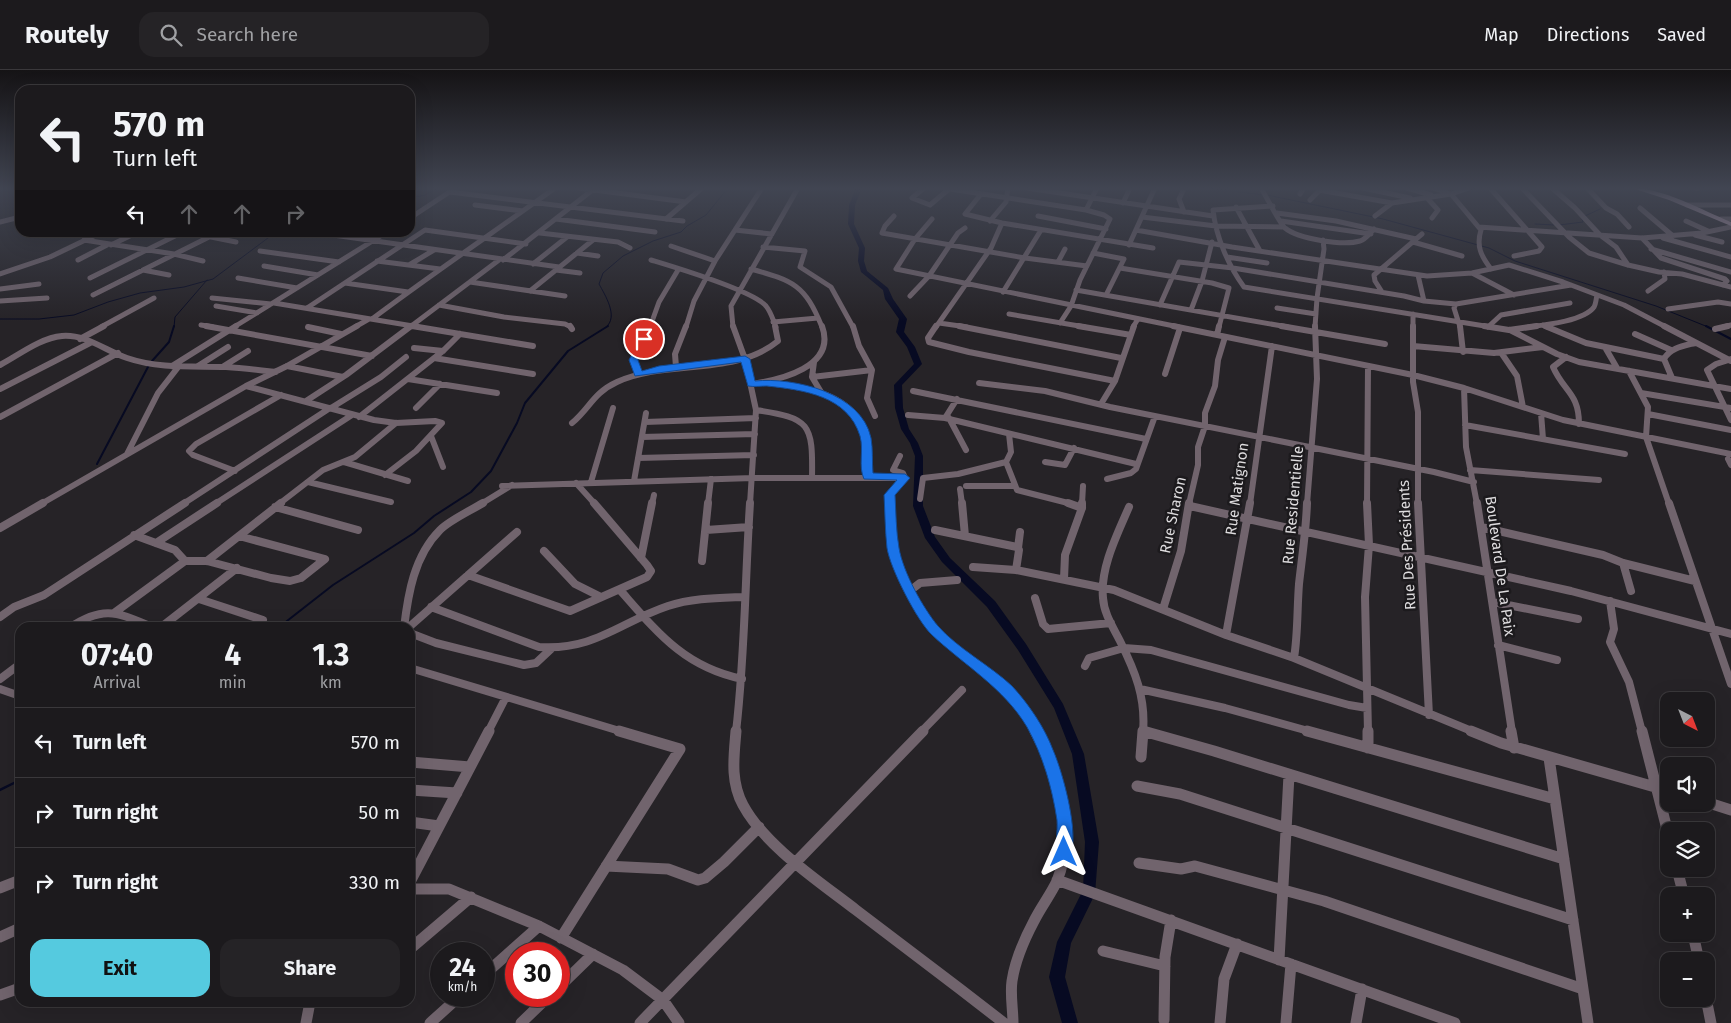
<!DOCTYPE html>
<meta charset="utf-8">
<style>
body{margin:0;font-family:"Fira Sans",sans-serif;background:#252326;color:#f1f3f6;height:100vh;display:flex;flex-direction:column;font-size:19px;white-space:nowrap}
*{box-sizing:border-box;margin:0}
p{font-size:16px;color:#a0a1a4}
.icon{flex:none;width:28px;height:28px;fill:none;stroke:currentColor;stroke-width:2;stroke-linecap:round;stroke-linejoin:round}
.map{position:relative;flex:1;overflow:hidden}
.details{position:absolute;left:15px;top:552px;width:400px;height:385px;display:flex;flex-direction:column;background:#1c1a1d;border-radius:15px;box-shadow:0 5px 20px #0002,0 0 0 1px #3a383b}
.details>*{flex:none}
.top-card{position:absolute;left:15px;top:15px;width:400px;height:152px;border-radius:15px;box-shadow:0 5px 20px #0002,0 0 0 1px #3a383b;background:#1c1a1d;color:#f1f3f6;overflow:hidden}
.needle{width:32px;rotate:138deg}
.fabs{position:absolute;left:1660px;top:622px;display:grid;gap:10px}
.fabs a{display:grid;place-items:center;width:55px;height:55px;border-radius:10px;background:#1c1a1d;box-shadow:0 5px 20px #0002,0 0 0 1px #3a383b;font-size:25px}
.speed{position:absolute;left:430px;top:872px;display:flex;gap:10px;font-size:25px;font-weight:700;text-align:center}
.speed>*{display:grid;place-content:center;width:65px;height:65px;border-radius:50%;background:#1c1a1d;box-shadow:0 5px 20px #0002,0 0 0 1px #3a383b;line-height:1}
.speed small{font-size:12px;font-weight:400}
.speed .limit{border:8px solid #d22;background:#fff;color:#111}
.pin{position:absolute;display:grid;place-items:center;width:42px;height:42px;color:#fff;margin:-21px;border:2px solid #fff;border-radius:50%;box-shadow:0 1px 5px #0007}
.me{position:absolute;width:55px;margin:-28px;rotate:0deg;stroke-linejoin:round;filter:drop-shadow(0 0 4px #0008)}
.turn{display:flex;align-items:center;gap:18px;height:105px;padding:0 15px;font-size:22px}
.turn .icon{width:65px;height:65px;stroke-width:2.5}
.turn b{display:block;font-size:35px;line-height:42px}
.lanes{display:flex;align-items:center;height:48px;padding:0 15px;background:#0003;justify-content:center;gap:25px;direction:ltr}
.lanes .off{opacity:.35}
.eta{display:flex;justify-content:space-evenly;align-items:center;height:85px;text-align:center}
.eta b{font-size:30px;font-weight:700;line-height:35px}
.action{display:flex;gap:10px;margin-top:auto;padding:10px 15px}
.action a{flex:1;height:58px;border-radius:15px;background:#55cadf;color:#111;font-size:20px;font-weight:700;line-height:58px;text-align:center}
.action a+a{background:#252326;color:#f1f3f6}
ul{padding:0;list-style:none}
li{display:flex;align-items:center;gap:15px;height:70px;padding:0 15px;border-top:1px solid #3a383b}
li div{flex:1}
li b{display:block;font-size:19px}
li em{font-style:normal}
header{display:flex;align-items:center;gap:30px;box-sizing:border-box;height:70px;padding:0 25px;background:#1c1a1d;border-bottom:1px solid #3a383b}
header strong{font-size:24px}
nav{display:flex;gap:28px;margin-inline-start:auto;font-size:18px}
.search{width:350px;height:45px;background:#252326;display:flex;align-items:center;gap:12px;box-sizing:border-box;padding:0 18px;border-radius:15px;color:#a0a1a4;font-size:19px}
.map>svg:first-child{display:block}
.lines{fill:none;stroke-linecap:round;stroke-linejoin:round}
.stream-far2{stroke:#070a22;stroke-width:1}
.stream-far1{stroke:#070a22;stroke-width:2}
.stream{stroke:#070a22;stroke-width:2.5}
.river{fill:#070a22;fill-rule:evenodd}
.minor-far3{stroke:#71646d;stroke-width:5}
.minor-far2{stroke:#71646d;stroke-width:6}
.minor-far1{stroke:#71646d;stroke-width:8}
.minor{stroke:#71646d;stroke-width:11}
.major{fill:#bfa3b7;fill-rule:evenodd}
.route{fill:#1a73e8;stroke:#114b97}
.labels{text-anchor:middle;stroke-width:5;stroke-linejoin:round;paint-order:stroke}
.street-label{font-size:15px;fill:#dedcde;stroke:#1c1a1d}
</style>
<header>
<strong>Routely</strong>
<div class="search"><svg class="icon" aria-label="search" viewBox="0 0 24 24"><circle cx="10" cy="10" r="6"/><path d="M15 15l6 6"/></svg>Search here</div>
<nav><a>Map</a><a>Directions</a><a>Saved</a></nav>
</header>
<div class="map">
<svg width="1731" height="953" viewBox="0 0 1731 953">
<rect width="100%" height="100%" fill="#262327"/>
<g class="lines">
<!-- stream-far2 -->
<path class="stream-far2" d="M1210 118 1263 125
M1470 120 1476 118
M1267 125 1383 149 1489 178 1515 191 1656 236 1708 257
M410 128 425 125 437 118
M1585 146 1600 139
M1535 154 1554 155
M1559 155 1583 152 1582 149
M0 249H39L74 245 108 232 140 223 184 217 213 209 276 162
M174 257 175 247 207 210
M606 257C619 247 605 225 599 214L603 203 623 186 653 171 681 162 687 156 706 145 728 118"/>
<!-- stream-far1 -->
<path class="stream-far1" d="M1706 256 1731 269
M152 291 169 272 174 256
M97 394 149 295
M278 558 333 515 414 463 434 446 471 422 491 401 517 353 525 333 568 281 608 256"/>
<!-- stream -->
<path class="stream" d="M0 720 20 710"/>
<!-- river -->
<path class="river" d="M856 118H862L855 135 854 154 865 178 864 191 867 201 888 218 893 229 907 249 904 262 915 277 922 294 902 315 903 338 909 359 918 373 923 386V436L935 467 950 488 995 531 1026 574 1063 634 1084 684 1099 772 1095 824 1071 873 1065 907 1078 953H1062L1049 907 1057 872 1083 820 1085 772 1072 684 1054 638 1018 580 987 537 942 492 925 468 913 436 915 386 910 373 901 359 895 338 894 315 914 294 907 277 896 262 899 249 885 229 883 220 861 202 858 191 859 178 848 154 849 135Z"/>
<!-- minor-far3 -->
<path class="minor-far3" d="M579 118 686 132
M924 118 912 128 930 135 949 119
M944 118 1086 140 1104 145 1110 149 1080 210 1071 236 1060 253
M1027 118 1213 146
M1261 118C1266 126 1280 154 1285 158 1298 169 1343 176 1360 171 1365 170 1370 163 1374 159
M1363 118 1410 128
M1407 118 1431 125
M1433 118 1451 124 1481 160C1476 176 1481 186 1491 199
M1490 118 1542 177 1539 181 1514 186
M1522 118 1569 167 1589 183 1628 195 1659 202 1682 204 1731 217
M1552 118 1575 138 1600 165 1616 177 1628 195
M1587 118 1606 138 1617 144 1629 157
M1695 118H1699
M1319 120 1392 133
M1183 121 1179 129 1184 142
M450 122 683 151
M981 124 965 144 1002 153 1153 178
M1300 124 1304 118
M1427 128 1438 140 1432 148
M1310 130 1322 118
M1123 133 1130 118
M475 135 523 141
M1687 135H1731
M1273 136 1213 140C1216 167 1228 195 1244 217L1491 257
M1236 137 1260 181
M1640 138 1673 166
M1086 140 1097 118
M1277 143 1336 151 1416 169
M894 146 885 156 882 163 1025 188 1087 196
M1038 146 1106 159
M1375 146 1392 133 1451 124 1469 118
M1142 147 1216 156 1284 157
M410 148 454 119
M556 149 655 162
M666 149 702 118
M932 149 915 169 896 199 1179 257
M1721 149H1731
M990 151 1006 132 1008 118
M1281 151 1371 164
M1686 151 1708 161
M0 152 20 147
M1479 157 1642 168 1702 163 1731 157
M735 160 772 164
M1136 160 1232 177 1427 206 1472 203 1509 195 1563 212 1624 235 1666 257
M312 162 559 197
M540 163 618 172 630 178
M1695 165 1722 172
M211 167 236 172
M1642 168 1661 188 1725 209 1727 211 1723 215
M1663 168 1731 187
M84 170 174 184 203 191
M1413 172 1462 186
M111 175 138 162
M1129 175 1154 120
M671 176 715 191
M763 177 805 181 800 197 831 217 853 257
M1651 179 1731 202
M260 181 339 192
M577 183 598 186
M1093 183 1124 189 1106 225
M1227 187 1267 193
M78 190 107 175
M503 190 595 118
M651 190C674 197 752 220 766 236 771 242 773 250 776 257
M377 191 440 199
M1058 192 1065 179
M533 194 567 167
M409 195 434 180
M264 196 318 205
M1120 198 1212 213 1229 218 1219 257
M751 199C794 211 805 215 822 257
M143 200 169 205
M556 200 580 203
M1472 203 1514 225
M0 204 50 187 102 162
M1418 205 1424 231
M90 208 183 162
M238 208 297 218
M470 212 565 226
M345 213 408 222
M0 219 39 214
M1076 220 1288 257
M530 221 593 170
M1648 221 1665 209 1664 202
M1003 222 1041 160
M1382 222 1375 211 1374 205 1422 164
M93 225 219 162
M910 226 929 206 958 163 965 158
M212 228 271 234
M0 231 47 228
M274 233 419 257
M1456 234 1454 238 1460 257
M439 235 504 247 565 254 571 257
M1160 235 1179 192 1233 198 1404 226 1424 231 1456 234 1571 215
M216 236 257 243
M307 238 425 160 526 174
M1277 238 1316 244
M1668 239 1718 232 1731 234
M1191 240 1202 211 1212 172
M1009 244 1085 257
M1413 244V257
M372 249C432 204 494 162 555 118
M773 252 818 248
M939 253 967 257
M201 255 213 257
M1543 255 1547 257
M101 257 154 228
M234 257 387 162
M355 257 369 249
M410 257 499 190
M650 257 659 232 678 200
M686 257 694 231 715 191 762 118
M733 257 731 236 798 118
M936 257 991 178 1002 153
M1133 257 1138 249
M1315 257 1317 228 1324 179 1323 170
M1488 257 1501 245 1570 233
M1528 257C1545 255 1584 251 1594 237 1596 234 1596 229 1597 225
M1723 257 1731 255"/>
<!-- minor-far2 -->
<path class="minor-far2" d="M206 256 372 286
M412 256 533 276
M570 256 572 259
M733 256 745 289 756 340 750 434
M853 256 859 276 872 300 867 328 875 346
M936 256 928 268 929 272 969 282 1115 311
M959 256 1121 288
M1078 256 1131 265
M1173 256 1413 305 1464 318 1563 350 1731 384
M1281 256 1385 274
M1413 256V312L1418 342V434
M1460 256 1463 282
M1484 256 1509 260 1537 256
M1545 256 1586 273 1664 289
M1664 256 1731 291
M308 257 341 264
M1715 259 1728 256
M1510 260 1557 284 1579 292 1731 319
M1635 264 1671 280
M1217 265 1219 256
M80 269 104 256
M1413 276 1494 283 1543 277
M414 278 443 281
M1606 279 1617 298
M1502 284 1517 306 1523 337
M1566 287 1553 297C1564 322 1579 323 1579 354
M434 288 533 304
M1731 289 1716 294 1707 300 1731 350
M814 292 812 307 821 322
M0 295C19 285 40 268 62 266 86 264 106 281 127 288 159 299 193 296 226 297 243 298 259 300 276 302
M172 296 236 256
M198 296 228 277
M224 296 248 281
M287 296 343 307
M676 297 675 284 686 256
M1629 301 1648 337 1646 367 1669 434
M638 304 633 289 651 256
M1165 304 1180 258
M812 307 872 300
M1672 308 1664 289C1670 278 1683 276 1695 273
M408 309 497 323
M767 313C804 317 856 323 866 368 869 380 867 394 867 407
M979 313 1045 321 1110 337 1434 402 1474 412
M751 314C780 310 837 297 822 256
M246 316 287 296 357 256
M1464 318 1466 377 1477 434
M0 319 90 273
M913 321 1146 369
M1641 323 1731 338
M306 331 346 305 411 256
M1101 334 1115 311 1134 256
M331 338 381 307 406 287
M416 338 440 314
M756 340C810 348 813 353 812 408
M1541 343 1543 369
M1648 344 1731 360
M908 345 945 348 1136 394
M0 347 118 283
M359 347 443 281 460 264
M945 348 957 329
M949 348 966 380
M645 352 756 348
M572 353C590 338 593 323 617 312 667 289 734 307 778 271L775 256
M1465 355 1625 384
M431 366 443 397
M642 367 755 364
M127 384 158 323 179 296
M638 388 754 385
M1728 389 1731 395
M344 392 408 411
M1006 392 1017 420 1072 434
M1045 392 1065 395 1074 378
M1470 400 1599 410
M235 401 193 385 189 381 196 374 281 325
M1107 409 1131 403 1136 399 1155 346
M634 411 646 343
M308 412 391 432
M591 412 613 338
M576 413 595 434
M502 416 753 408H905
M966 416H1014
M960 419 962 434
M920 429 923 408 958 404 1006 392 1011 382 1009 364
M41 434 246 316 374 350 396 353 435 351 442 353 416 381 385 405
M183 434 330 338
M215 434 352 345
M279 434 323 400 355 387 396 353
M481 434 512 415
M652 434 654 425
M708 434 711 409
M891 434 890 425 905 408 903 403 893 400 900 386
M1082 434 1083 416
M1189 434 1198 395V377L1205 356V343L1215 316 1218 290 1225 267
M1250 434 1272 276
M1307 434 1317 309 1315 256
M1367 434 1368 296"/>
<!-- minor-far1 -->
<path class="minor-far1" d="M890 433 893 479 899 498 919 537 934 560 1007 620 1036 662
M962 433 965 466
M1367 433 1369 475 1365 527 1368 662
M1418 433 1429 645
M1477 433 1512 662
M1669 433 1731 614
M1190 436 1571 521 1731 564
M275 437 358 460
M1129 437C1117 465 1100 498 1103 528 1104 544 1113 557 1120 571 1135 601 1146 628 1143 662
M1082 438V433
M1481 457 1603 485 1623 493 1695 511
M0 458 43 433
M706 460 749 457
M935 460 1017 477 1019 480 1016 500
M134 465 175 480 185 491
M156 473 217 433
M1018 478 1020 462
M544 481 575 514 601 527
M641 488 652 433
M207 491 281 433
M702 491 708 433
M1623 493 1631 521
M973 497 1016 500 1114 520 1226 565 1294 588 1474 662
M468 505 570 541 647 507 651 501 647 495 594 433
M1064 509 1065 485 1082 438 1068 433
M620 520C657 562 684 597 742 609
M911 520 920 513 957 510
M1035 528 1043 554 1048 559 1111 553
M199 529 263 550
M1610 531 1614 559 1610 572 1629 612 1642 662
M1493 532 1578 549
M431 537 539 577C594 581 620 552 668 536 692 528 719 528 744 527
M1163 539 1181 481 1189 433
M114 543 185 491H207L271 508 290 511 301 508 325 489 239 466
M0 547 14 537 44 525 185 433
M69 558C105 534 118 543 155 558
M160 558 237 498
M404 558C408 524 414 486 440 460 450 450 470 441 483 433
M408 558 517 462
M410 563 436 573 524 595 536 593 551 579
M1226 565 1250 433
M1498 575 1557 590
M1294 588C1298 564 1297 539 1299 514 1302 487 1306 461 1307 433
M1085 596 1089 588 1124 578 1151 580 1349 635 1367 638
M410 598 623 662
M0 609 20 594
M0 619 20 626
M1140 619 1225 638 1312 662
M1143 661 1146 662
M488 662 506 627
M736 662C745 586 745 509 750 433
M921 662 962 620"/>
<!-- minor -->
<path class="minor" d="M736 661C734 686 730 711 743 735 765 776 820 812 856 840 906 878 955 915 1004 953
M1143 661 1214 681 1564 789
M1307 661 1555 729
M1368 661V678
M1471 661 1501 673 1669 721
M1511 661 1514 678
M1642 661 1669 767
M1141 687 1143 661
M1549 688 1588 953
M410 692 470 697
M1137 716 1180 724 1573 850
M410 720 457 723
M1706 732 1731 740
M410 752 439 756
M1139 793 1181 799 1195 796 1324 831 1583 919
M606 796 668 799 698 810 705 808 724 792 759 757
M1677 799 1684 826
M1057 810 1455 953
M410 812 489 661
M0 818 20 810
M410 819H449L539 856 623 900 663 930 679 953
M1693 864 1699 891
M0 867 20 858
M561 868 680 679 619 661
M410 879 471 827
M1103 881 1165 896
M1279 890 1289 705
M484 905 539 856
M559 917 593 884
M0 925 20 918
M1706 928 1711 953
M1164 950 1165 887 1171 850
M306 953 310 932
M430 953 460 926
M521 953 549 926
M640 953 923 661
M1013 953C1013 940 1010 924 1012 911 1015 891 1025 868 1034 851 1041 837 1051 824 1057 811 1076 764 1058 702 1035 661
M1220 953 1224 909 1237 874
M1286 953 1291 894
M1356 953 1362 919"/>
<!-- major -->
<path class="major" d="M1632 118C1663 118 1702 140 1731 152V156L1669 130Z"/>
</g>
<!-- sky -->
<linearGradient id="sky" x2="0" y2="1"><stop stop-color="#151315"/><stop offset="0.47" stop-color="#414552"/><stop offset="1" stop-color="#414552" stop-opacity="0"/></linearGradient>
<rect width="1731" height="252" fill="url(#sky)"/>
<!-- route -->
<path class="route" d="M641 267 648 269 638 290 642 301 659 296 745 286 750 289 755 311C794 307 862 323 871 368 873 379 872 392 873 403L905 404 910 408 895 425C896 443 896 461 899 478 903 502 923 538 938 556 957 578 991 596 1012 616 1028 633 1045 658 1053 680 1063 703 1080 765 1070 787L1064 790 1059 787C1054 776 1058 762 1057 750 1052 717 1043 686 1027 657 1004 618 964 595 932 565 917 551 890 498 887 478 885 460 885 442 884 425L897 410 864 409C858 396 864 380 860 366 848 326 804 320 767 316 761 316 754 317 748 316L741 292 635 306 629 290Z"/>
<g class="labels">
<!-- street labels -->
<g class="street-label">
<text transform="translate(1237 419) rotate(-82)" y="5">Rue Matignon</text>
<text transform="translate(1293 435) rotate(-85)" y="5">Rue Residentielle</text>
<text transform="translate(1173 445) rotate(-78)" y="5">Rue Sharon</text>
<text transform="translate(1407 475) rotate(-93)" y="5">Rue Des Présidents</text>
<text transform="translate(1500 496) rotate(82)" y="5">Boulevard De La Paix</text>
</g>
</g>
</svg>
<div class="fabs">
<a><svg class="needle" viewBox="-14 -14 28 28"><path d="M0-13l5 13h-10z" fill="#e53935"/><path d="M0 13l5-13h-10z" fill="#a0a1a4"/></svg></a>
<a><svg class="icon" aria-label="sound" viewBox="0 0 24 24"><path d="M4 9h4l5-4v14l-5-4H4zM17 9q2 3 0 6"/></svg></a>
<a><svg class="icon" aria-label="layers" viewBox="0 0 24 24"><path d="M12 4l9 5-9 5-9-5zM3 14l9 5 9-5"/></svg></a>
<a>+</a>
<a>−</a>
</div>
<div class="speed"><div>24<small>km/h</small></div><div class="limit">30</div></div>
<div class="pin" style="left:644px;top:269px;background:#d93025"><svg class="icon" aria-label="arrive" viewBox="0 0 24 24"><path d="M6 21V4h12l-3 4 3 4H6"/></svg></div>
<svg class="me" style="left:1064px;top:782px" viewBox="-20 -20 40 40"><path d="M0-17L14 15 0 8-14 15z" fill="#1a73e8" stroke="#fff" stroke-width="4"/></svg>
<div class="top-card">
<div class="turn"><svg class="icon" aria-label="left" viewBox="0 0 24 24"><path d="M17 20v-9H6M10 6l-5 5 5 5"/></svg><div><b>570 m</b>Turn left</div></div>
<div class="lanes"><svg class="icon" aria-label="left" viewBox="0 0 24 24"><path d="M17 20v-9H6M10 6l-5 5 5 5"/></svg><svg class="icon off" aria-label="ahead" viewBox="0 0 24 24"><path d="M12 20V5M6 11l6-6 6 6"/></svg><svg class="icon off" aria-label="ahead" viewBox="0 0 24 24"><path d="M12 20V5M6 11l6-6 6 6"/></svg><svg class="icon off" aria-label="right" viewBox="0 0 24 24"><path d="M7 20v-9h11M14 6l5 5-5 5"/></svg></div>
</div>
<section class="details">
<div class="eta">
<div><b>07:40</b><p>Arrival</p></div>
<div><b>4</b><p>min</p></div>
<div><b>1.3</b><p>km</p></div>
</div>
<ul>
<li><svg class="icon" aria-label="left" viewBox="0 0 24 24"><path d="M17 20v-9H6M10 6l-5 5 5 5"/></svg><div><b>Turn left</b></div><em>570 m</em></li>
<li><svg class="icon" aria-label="right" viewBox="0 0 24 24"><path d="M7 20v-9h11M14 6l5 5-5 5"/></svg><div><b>Turn right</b></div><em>50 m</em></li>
<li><svg class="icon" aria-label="right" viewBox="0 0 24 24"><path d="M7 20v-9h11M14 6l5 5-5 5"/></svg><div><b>Turn right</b></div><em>330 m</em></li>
</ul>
<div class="action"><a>Exit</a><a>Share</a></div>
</section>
</div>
